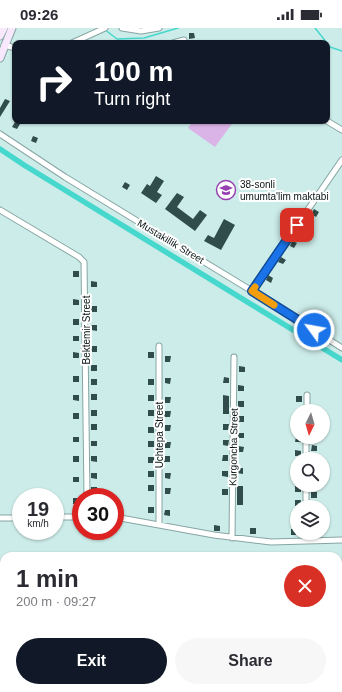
<!DOCTYPE html>
<meta charset="utf-8">
<style>
body{margin:0;font-family:Arial,sans-serif;background:#f7f7f7;color:#2b2b33;height:100vh;display:flex;flex-direction:column;font-size:15px;white-space:nowrap}
*{box-sizing:border-box;margin:0}
p{font-size:13px;color:#7c7c81}
.icon{flex:none;width:22px;height:22px;fill:none;stroke:currentColor;stroke-width:2;stroke-linecap:round;stroke-linejoin:round}
.map{position:relative;flex:1;overflow:hidden}
.details{position:absolute;left:0px;top:524px;width:342px;height:140px;display:flex;flex-direction:column;background:#fff;border-radius:12px 12px 0 0;box-shadow:0 1px 3px #0004}
.details>*{flex:none}
.guide{position:absolute;left:12px;top:12px;width:318px;height:84px;border-radius:8px;box-shadow:0 1px 3px #0004;background:#111827;color:#fff;overflow:hidden}
.needle{width:26px;rotate:185deg}
.controls{position:absolute;left:290px;top:376px;display:grid;gap:8px}
.controls a{display:grid;place-items:center;width:40px;height:40px;border-radius:50%;background:#fff;box-shadow:0 1px 3px #0004;font-size:20px}
.speed{position:absolute;left:12px;top:460px;display:flex;gap:8px;font-size:20px;font-weight:700;text-align:center}
.speed>*{display:grid;place-content:center;width:52px;height:52px;border-radius:50%;background:#fff;box-shadow:0 1px 3px #0004;line-height:1}
.speed small{font-size:10px;font-weight:400}
.speed .limit{border:6px solid #d22;background:#fff;color:#111}
.pin{position:absolute;display:grid;place-items:center;width:34px;height:34px;color:#fff;margin:-17px;border-radius:8px;box-shadow:0 2px 6px #0006}
.me{position:absolute;width:44px;margin:-22px;rotate:302deg;stroke-linejoin:round;filter:drop-shadow(0 0 3px #0008)}
.turn{display:flex;align-items:center;gap:14px;height:84px;padding:0 16px;font-size:18px}
.turn .icon{width:52px;height:52px;stroke-width:2.5}
.turn b{display:block;font-size:28px;line-height:34px}
.round{display:grid;place-items:center;flex:none;width:42px;height:42px;border-radius:21px;background:#f7f7f7}
.summary{display:flex;align-items:center;justify-content:space-between;height:68px;padding:0 16px}
h1{font-size:24px;font-weight:600;line-height:30px}
.primary-button{display:flex;gap:8px;margin-top:auto;padding:8px 16px}
.primary-button a{flex:1;height:46px;border-radius:24px;background:#111827;color:#fff;font-size:16px;font-weight:600;line-height:46px;text-align:center}
.primary-button a+a{background:#f7f7f7;color:#2b2b33}
.status{display:flex;justify-content:space-between;align-items:center;height:28px;padding:0 20px;background:#fff;direction:ltr}
.status svg{height:11px;fill:currentColor}
.map>svg:first-child{display:block}
.green{fill:#dbb4e7}
.lines{fill:none;stroke-linecap:round;stroke-linejoin:round}
.stream{stroke:#46d7cd;stroke-width:1.5}
.canal{stroke:#46d7cd;stroke-width:5.5}
.building{fill:#314d4b}
.street-casing{stroke:#87a6a3;stroke-width:7}
.secondary-casing{stroke:#87a6a3;stroke-width:9}
.street{stroke:#fff;stroke-width:5}
.secondary{stroke:#f8e8fd;stroke-width:7}
.route-casing{stroke:#114b97;stroke-width:10}
.route{stroke:#1a73e8;stroke-width:7}
.slow{stroke:#f59e0b;stroke-width:7}
.labels{text-anchor:middle;stroke-width:4;stroke-linejoin:round;paint-order:stroke}
.poi-label{font-size:10px;fill:#091514;stroke:#fff;text-anchor:start}
.street-label{font-size:10px;fill:#091514;stroke:#fff}
</style>
<div class="status"><b>09:26</b><svg viewBox="0 0 49 12"><path d="M0 12V9h3v3zM5 12V6h3v6zM10 12V3h3v9zM15 12V0h3v12zM26 1h20v11H26zM47 4h2v5h-2z"/></svg></div>
<div class="map">
<svg width="342" height="664" viewBox="0 0 342 664">
<rect width="100%" height="100%" fill="#ccece9"/>
<!-- green -->
<path class="green" d="M193 93H234L215 119 188 100Z"/>
<g class="lines">
<!-- stream -->
<path class="stream" d="M315 0 327 15
M104 1 117 11 144 10 178 0
M327 15 330 19 342 23"/>
<!-- canal -->
<path class="canal" d="M0 121 24 137 342 332"/>
</g>
<!-- building -->
<path class="building" d="M189 5H194L195 10 189 11Z
M5 71 10 73 0 89V80Z
M15 94 20 96 17 101 12 99Z
M33 108 38 110 36 115 31 113Z
M156 148 164 153 157 164 162 167 156 175 141 165 147 156 150 158Z
M125 154 130 157 127 162 122 159Z
M325 164 330 167 328 172 323 169Z
M177 165 184 169 177 179 193 191 200 182 207 187 195 203 165 181Z
M314 181 319 184 316 189 311 186Z
M224 191 235 197 221 222 204 213 208 207 214 210Z
M303 197 308 200 305 204 300 202Z
M292 213 297 215 294 220 290 218Z
M281 229 286 232 283 236 278 234Z
M73 243H79V249H73Z
M268 247 273 250 271 255 266 252Z
M91 253 97 254V259H91Z
M73 271 79 272V277H73Z
M91 278H97V284H91Z
M73 291H79V297H73Z
M91 297H97V303L91 302Z
M73 308H79V313H73Z
M91 318H97V324H91Z
M73 324 79 325V330H73Z
M148 324H154V330H148Z
M165 328H171L170 334H165Z
M91 337H97V343H91Z
M239 338 245 339V344H239Z
M73 348H79V354H73Z
M224 349 229 350V355H223Z
M165 350H171L170 356 165 355Z
M91 351H97V357H91Z
M148 351H154V357H148Z
M238 357 244 358V363H238Z
M91 366H97V372H91Z
M73 367H79V373L73 372Z
M148 367H154V373H148Z
M223 367 229 368V386H223Z
M296 368H302V374H296Z
M165 369H171L170 375H165Z
M238 373H244V379H238Z
M91 382H97V388H91Z
M148 382H154V388H148Z
M165 383H171L170 389H164Z
M73 385H79V391H73Z
M238 388H244V394H238Z
M91 396H97V402H91Z
M223 396H229L228 402H223Z
M165 397H171L170 403H165Z
M148 399H154V405H148Z
M238 405H244V410H238Z
M73 409H79V414H73Z
M296 409H301V414H295Z
M223 412H229L228 418 223 417Z
M91 413H97V418H91Z
M148 413H154V419H148Z
M165 414H171L170 420H165Z
M312 417 317 418V423H311Z
M238 418 244 419 243 424H238Z
M295 422 301 423V428H295Z
M223 427H228V433H222Z
M73 428H79V434H73Z
M91 428H97V434L91 433Z
M165 428H170V434H164Z
M148 429H154V435H148Z
M238 440H243V446L237 445Z
M148 443H154V449H148Z
M222 443H228V449L222 448Z
M91 445H97V451L91 450Z
M165 445H171L170 451 165 450Z
M73 449H79V454H73Z
M148 457H154V463H148Z
M237 458H243V477H237Z
M295 458H301V464H295Z
M91 459H97V465H91Z
M165 460H171L170 466H165Z
M222 461H228V467H222Z
M311 464H317V470H311Z
M73 470H79V476H73Z
M295 472H301L300 478H295Z
M148 479H154V485H148Z
M165 482H170V488L164 487Z
M214 497 220 498V503H214Z
M250 500H256V506H250Z
M291 501H297L296 507H291Z"/>
<g class="lines">
<!-- street casing -->
<g class="street-casing">
<path id="street" d="M122 0 141 3 159 0
M72 15 105 0
M173 15 184 12
M4 17 15 20
M327 93 342 102
M0 106 65 149 252 263 342 320
M0 182 79 229 84 234 87 469
M252 263 342 132
M307 383V367
M306 431V409
M306 479V457
M55 489H81
M115 489 214 507 271 514 342 512
M0 490H21
M159 497V318
M232 510 234 329
M306 513V505"/>
</g>
<!-- secondary casing -->
<g class="secondary-casing">
<path id="secondary" d="M0 8 4 0
M0 30 12 0"/>
</g>
<!-- street -->
<use href="#street" class="street"/>
<!-- secondary -->
<use href="#secondary" class="secondary"/>
</g>
<g class="lines">
<!-- route casing -->
<g class="route-casing">
<path id="route" d="M297 197 252 263 314 302"/>
</g>
<!-- route -->
<use href="#route" class="route"/>
<!-- slow -->
<path class="slow" d="M255 259 252 263 274 277"/>
</g>
<!-- icons -->
<defs>
<g id="school-ring" transform="scale(1)"><circle r="9.5" fill="#fff" stroke="#9742b0" stroke-width="1.5"/><path d="M0-5L7-2L0 1L-7-2ZM-4 1L0 2.5L4 1V4Q0 6-4 4Z" fill="#9742b0"/></g>
</defs>
<g fill-rule="evenodd">
<use href="#school-ring" x="226" y="162"/>
</g>
<g class="labels">
<!-- poi labels -->
<g class="poi-label">
<text x="240" y="160">38-sonli<tspan x="240" dy="12">umumta'lim maktabi</tspan></text>
</g>
<!-- street labels -->
<g class="street-label">
<text transform="translate(171 213) rotate(31)" y="4">Mustakillik Street</text>
<text transform="translate(86 302) rotate(-90)" y="4">Bektemir Street</text>
<text transform="translate(159 407) rotate(-90)" y="4">Uchtepa Street</text>
<text transform="translate(233 419) rotate(-89)" y="4">Kurgoncha Street</text>
</g>
</g>
</svg>
<div class="controls">
<a><svg class="needle" viewBox="-14 -14 28 28"><path d="M0-13l5 13h-10z" fill="#e53935"/><path d="M0 13l5-13h-10z" fill="#7c7c81"/></svg></a>
<a><svg class="icon" aria-label="search" viewBox="0 0 24 24"><circle cx="10" cy="10" r="6"/><path d="M15 15l6 6"/></svg></a>
<a><svg class="icon" aria-label="layers" viewBox="0 0 24 24"><path d="M12 4l9 5-9 5-9-5zM3 14l9 5 9-5"/></svg></a>
</div>
<div class="speed"><div>19<small>km/h</small></div><div class="limit">30</div></div>
<div class="pin" style="left:297px;top:197px;background:#d93025"><svg class="icon" aria-label="arrive" viewBox="0 0 24 24"><path d="M6 21V4h12l-3 4 3 4H6"/></svg></div>
<svg class="me" style="left:314px;top:302px" viewBox="-20 -20 40 40"><circle r="17" fill="#1a73e8" stroke="#fff" stroke-width="3"/><path d="M0-11L8 9 0 5-8 9z" fill="#fff"/></svg>
<div class="guide">
<div class="turn"><svg class="icon" aria-label="right" viewBox="0 0 24 24"><path d="M7 20v-9h11M14 6l5 5-5 5"/></svg><div><b>100 m</b>Turn right</div></div>
</div>
<section class="details">
<div class="summary"><div><h1>1 min</h1><p>200 m · 09:27</p></div><a class="round" style="background:#d93025;color:#fff"><svg class="icon" aria-label="close" viewBox="0 0 24 24"><path d="M6 6l12 12M18 6L6 18"/></svg></a></div>
<div class="primary-button"><a>Exit</a><a>Share</a></div>
</section>
</div>
